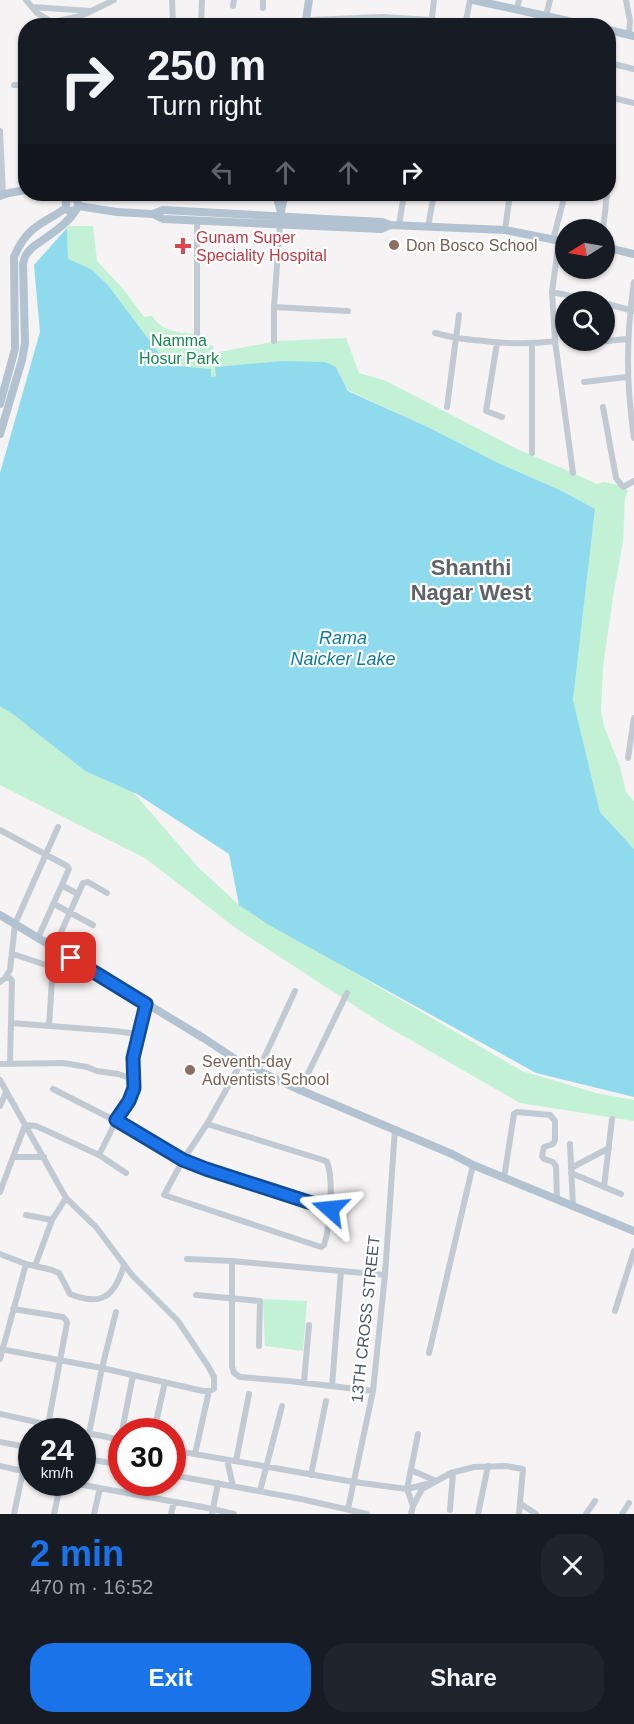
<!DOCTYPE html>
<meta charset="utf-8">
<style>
body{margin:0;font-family:Helvetica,sans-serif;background:#20242c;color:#f1f3f6;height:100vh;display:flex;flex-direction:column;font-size:22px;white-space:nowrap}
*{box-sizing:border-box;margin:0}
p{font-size:20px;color:#9ea1a6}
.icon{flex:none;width:33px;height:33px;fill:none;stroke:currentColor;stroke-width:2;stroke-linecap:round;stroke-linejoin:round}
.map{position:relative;height:1514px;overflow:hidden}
.side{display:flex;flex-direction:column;background:#171b24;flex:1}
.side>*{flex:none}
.top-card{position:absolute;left:18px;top:18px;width:598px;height:183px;border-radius:24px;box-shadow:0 2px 4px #0004;background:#171b24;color:#f1f3f6;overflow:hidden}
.needle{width:39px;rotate:259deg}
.buttons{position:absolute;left:555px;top:219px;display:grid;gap:12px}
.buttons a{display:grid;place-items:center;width:60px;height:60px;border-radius:50%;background:#171b24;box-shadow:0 2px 4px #0004;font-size:30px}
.speed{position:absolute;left:18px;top:1418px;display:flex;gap:12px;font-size:30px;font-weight:700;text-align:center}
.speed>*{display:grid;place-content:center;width:78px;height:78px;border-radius:50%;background:#171b24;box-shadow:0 2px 4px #0004;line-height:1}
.speed small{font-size:15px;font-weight:400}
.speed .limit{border:9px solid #d22;background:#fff;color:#111}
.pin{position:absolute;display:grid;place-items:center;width:51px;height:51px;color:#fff;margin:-26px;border-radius:12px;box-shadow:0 3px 9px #0006}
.me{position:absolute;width:66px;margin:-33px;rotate:288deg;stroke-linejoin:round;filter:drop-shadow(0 0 4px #0008)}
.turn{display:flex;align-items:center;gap:21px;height:126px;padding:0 30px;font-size:27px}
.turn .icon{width:78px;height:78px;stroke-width:2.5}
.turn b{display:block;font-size:42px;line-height:51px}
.lanes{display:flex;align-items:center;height:57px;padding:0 30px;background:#0003;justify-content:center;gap:30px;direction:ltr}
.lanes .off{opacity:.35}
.round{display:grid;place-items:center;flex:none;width:63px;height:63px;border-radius:24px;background:#20242c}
.overview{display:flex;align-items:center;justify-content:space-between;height:102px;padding:0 30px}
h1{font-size:36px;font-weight:600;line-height:45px;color:#1a73e8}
.primary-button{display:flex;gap:12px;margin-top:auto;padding:12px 30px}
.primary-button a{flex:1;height:69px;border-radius:24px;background:#1a73e8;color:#fff;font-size:24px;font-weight:600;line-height:69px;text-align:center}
.primary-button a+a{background:#20242c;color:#f1f3f6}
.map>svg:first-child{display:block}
.green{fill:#c3f1d5}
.water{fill:#90daee}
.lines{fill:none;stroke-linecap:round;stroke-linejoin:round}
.minor{stroke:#c1cad2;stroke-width:6}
.major{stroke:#b3c2d1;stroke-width:8}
.route-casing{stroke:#114b97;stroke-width:15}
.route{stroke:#1a73e8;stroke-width:10}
.education-dot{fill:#8d6e63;stroke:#fff;stroke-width:2}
.health-dot{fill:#e0444e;stroke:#fff;stroke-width:2}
.labels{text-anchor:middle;stroke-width:4.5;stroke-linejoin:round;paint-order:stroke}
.health-label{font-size:16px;fill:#be3a42;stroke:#fff;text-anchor:start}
.education-label{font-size:16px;fill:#785e54;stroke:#fff;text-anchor:start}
.park-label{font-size:16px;fill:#17864f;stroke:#fff}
.street-label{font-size:16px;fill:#4a5661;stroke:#fff}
.water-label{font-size:18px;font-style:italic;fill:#0c7c9b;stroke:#fff}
.district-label{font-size:22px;font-weight:bold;fill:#5f6368;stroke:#fff}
</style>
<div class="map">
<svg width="634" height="1514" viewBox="0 0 634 1514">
<rect width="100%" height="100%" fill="#f5f3f3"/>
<!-- green -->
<path class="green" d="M69 226H93L97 261 124 290 144 317 152 316C164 333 177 332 197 334V345H213L214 353 277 341 346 338 359 373 386 381 517 449 573 473 597 484 604 482 622 486 628 491 625 498 623 541 613 597 603 667 601 711 604 726 620 767 626 792 634 801V849L600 812 573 700 595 509 562 491 496 462 430 428 348 390 336 367 282 361 216 367V376L210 377V369L168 365 108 285 91 269 68 260 67 228Z
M0 706 14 715 85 771 133 792 198 867 239 905 522 1071 596 1093 634 1100V1121L520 1103 381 1023 237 929 145 858 0 785Z
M263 1299 307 1301 303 1351 265 1346Z"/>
<!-- water -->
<path class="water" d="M67 228 68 259 91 269 108 285 168 365 211 369V377L216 376 215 367 282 361 325 362 336 367 348 391 430 428 496 462 562 491 595 509 573 700 600 812 634 849V1097L536 1073 269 925 239 905 229 854 137 794 85 771 14 715 0 706V473L40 332 34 265Z"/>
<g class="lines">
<!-- minor -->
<path class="minor" d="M26 0 37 13 52 22V25
M172 0 173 26
M626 0 630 21 629 34
M233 6 234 0
M32 7 91 11
M263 8V0
M517 9 519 0
M546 16 550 0
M311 20 382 17 432 20
M52 22 81 16 114 0
M133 23 144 26
M201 26 202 0
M431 26 434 0
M465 26 470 0
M537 26 539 14
M609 63 634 69
M14 85H26
M609 97 634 103
M0 131 3 195
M609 168V166
M197 220V345
M399 225 404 194
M428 227 434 194
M505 230 510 194
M603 230 607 194
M553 240 565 194
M634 282C626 339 626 381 634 438
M552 292 599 302
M604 303 633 311
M274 307 348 311
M459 315 456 338C490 342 520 346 555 341L552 292 559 241
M435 333 456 338 447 407
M274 341V307L280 224
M555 341 573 473
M497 343 486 411 502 417
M532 344V453
M577 344 627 339
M584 382 627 377
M603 407 616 478 623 487 634 481
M628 758 634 718
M0 830 67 866 69 869 38 938
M63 886 78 894
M54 904 93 925
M13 954 52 967
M5 978H10L12 981 10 1064
M0 982 5 978 10 970 15 924 58 827
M11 1023 115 1031 138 1034
M49 1026 54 948 83 883 88 882 107 893
M0 1064 63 1063 87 1067 97 1071 118 1074 133 1079
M258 1071 295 991
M0 1080 66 1198 96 1227 132 1275 178 1321 208 1366 214 1377V1389L209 1391H203L102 1368 0 1349
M53 1089 116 1121 183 1160 206 1169 330 1209
M300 1090 347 993
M0 1106 6 1092
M207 1124 323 1160 327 1162C334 1179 330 1228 324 1245L321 1247 164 1195 183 1160 207 1124 241 1063
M570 1144 573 1206
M99 1155 116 1121 129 1101 134 1088 133 1058 146 1004
M13 1157H44
M571 1168 609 1148
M571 1173 621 1194
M504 1178 514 1114 517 1112 550 1115 555 1121V1140L553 1144 544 1147 542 1156 544 1159 553 1162 556 1166 557 1200
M604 1187 612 1119
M0 1192 25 1125 36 1126 45 1130 99 1155 126 1173
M26 1215 52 1220
M0 1254 26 1264 52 1270 59 1273 70 1294C102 1307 115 1296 124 1265
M187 1259 232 1261
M35 1266 52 1220 66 1198
M196 1295 260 1301 259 1346
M13 1309 63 1317 66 1320 67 1323 48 1425
M615 1311 634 1251
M429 1353 473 1165
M0 1359 26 1264
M304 1382 309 1325
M332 1386 341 1271
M373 1391 289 1381 240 1377 234 1373 232 1366V1261L385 1275
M0 1414 77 1431
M122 1431 133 1375
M154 1431 165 1382
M82 1432 122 1440
M89 1434 102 1368 116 1312
M418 1434 407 1489 427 1484
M0 1442 32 1448
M172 1450 354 1482 407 1489 413 1506 411 1514
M195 1454 209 1391
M82 1458 122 1465
M227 1460 233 1486
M236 1461 249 1394
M115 1464 120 1438
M0 1466 32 1473
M411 1470 436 1481
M172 1475 301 1499 367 1514
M311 1475 326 1401
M67 1482 213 1509 218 1483
M260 1491 282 1406
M521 1504 536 1514
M413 1506 422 1489 451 1473 474 1467 506 1466 523 1469 519 1514
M348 1509 373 1391 385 1275 395 1129
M450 1510 453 1473
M14 1514 28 1447
M54 1514 61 1482
M94 1514 100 1488
M171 1514 174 1502
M212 1514 213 1509 234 1514
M478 1514 488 1466
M586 1514 595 1501
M622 1514 629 1503"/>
<!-- major -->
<path class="major" d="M473 0 591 26
M305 26 309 0
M609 30 634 36
M53 194 67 199
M279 194 278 202 280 209
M0 196 9 193 26 190
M78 206 117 212 153 214 163 219 381 229 390 225
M153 214 163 210 382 222 390 225 505 230 566 242
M280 221C280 211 283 203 285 194
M604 247 634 254
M0 404 15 349 14 257C27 226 41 225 66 208
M0 434 22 360 25 343 23 264C24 261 24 258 26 255 29 250 35 245 40 242 54 232 67 224 76 210 82 200 73 194 66 201V208L69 211 76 210
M0 915 205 1039 241 1063 300 1090 452 1154 473 1165 634 1231"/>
</g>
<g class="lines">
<!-- route casing -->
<g class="route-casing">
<path id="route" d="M71 958 146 1004 133 1058 134 1088 129 1101 116 1120 183 1160 206 1169 330 1209"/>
</g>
<!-- route -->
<use href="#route" class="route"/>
</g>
<!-- markers -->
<g class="education-dot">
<circle cx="394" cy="245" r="6"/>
<circle cx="190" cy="1070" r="6"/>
</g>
<path class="health-dot" d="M180 237h6v6h6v6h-6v6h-6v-6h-6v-6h6z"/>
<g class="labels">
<!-- health labels -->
<g class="health-label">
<text x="196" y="243">Gunam Super<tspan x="196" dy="18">Speciality Hospital</tspan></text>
</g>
<!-- education labels -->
<g class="education-label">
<text x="406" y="251">Don Bosco School</text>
<text x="202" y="1067">Seventh-day<tspan x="202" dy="18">Adventists School</tspan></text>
</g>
<!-- park labels -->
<g class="park-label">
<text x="179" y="346">Namma<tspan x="179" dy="18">Hosur Park</tspan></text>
</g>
<!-- street labels -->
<g class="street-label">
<text transform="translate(365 1319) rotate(-84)" y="6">13TH CROSS STREET</text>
</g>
<!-- water labels -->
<g class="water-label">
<text x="343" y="644">Rama<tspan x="343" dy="21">Naicker Lake</tspan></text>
</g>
<!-- district labels -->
<g class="district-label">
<text x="471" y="575">Shanthi<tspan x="471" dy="25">Nagar West</tspan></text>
</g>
</g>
</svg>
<div class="buttons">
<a><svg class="needle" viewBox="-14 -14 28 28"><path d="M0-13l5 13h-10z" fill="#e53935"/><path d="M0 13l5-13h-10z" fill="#9ea1a6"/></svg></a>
<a><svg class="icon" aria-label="search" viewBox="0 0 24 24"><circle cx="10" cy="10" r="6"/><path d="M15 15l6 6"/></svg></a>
</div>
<div class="speed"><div>24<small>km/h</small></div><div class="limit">30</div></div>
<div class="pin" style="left:71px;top:958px;background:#d93025"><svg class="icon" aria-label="arrive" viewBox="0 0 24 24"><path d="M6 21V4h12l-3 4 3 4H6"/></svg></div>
<svg class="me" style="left:330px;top:1209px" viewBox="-20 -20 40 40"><path d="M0-17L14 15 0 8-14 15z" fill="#1a73e8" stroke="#fff" stroke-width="4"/></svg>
<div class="top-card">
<div class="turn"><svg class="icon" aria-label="right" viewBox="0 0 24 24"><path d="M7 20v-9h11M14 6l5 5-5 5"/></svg><div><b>250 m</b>Turn right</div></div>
<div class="lanes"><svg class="icon off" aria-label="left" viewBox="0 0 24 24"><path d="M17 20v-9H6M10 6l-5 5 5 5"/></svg><svg class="icon off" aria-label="ahead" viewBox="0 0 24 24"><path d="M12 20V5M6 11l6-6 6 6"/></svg><svg class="icon off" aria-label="ahead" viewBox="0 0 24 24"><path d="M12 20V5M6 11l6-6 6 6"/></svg><svg class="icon" aria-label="right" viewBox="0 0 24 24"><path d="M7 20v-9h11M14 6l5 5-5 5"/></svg></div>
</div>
</div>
<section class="side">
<div class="overview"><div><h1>2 min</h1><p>470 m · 16:52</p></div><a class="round"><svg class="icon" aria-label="close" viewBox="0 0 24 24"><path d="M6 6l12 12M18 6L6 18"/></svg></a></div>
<div class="primary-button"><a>Exit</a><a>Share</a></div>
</section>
